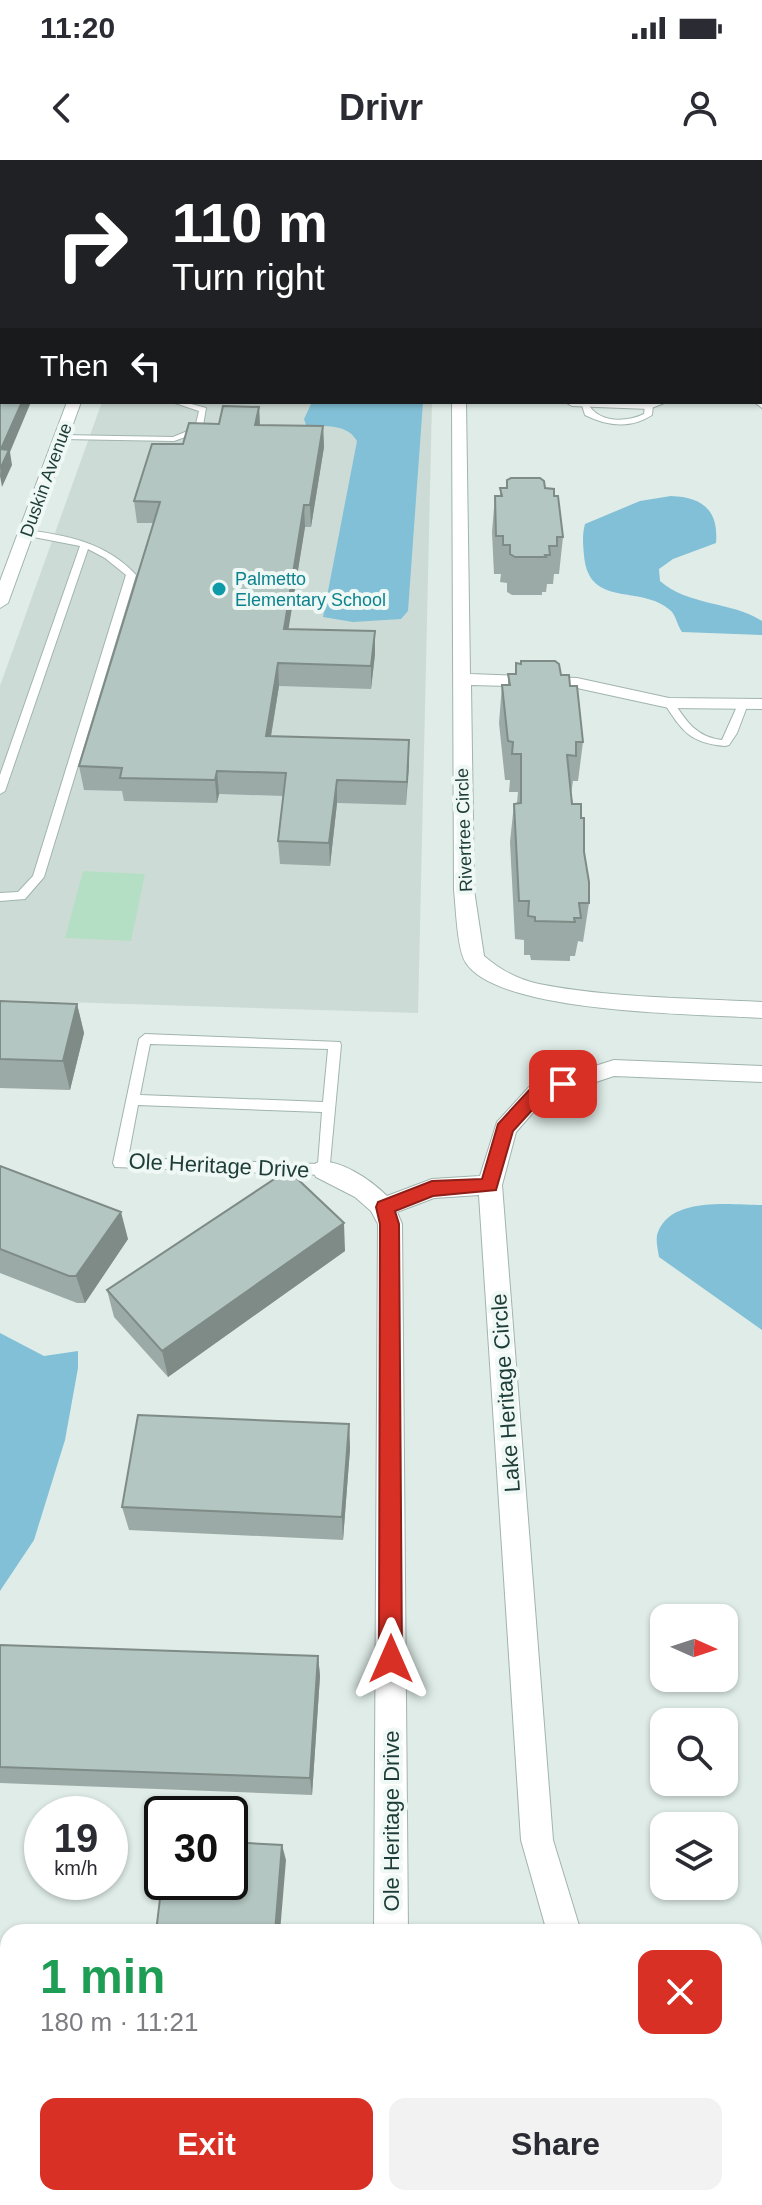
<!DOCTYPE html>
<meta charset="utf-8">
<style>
body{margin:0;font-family:Arial,sans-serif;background:#f2f2f3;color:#2b2b33;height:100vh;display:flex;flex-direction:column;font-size:30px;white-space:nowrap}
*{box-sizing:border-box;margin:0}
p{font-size:26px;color:#7c7c81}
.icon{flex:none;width:44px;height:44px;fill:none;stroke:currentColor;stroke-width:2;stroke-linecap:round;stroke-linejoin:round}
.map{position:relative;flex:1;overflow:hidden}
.side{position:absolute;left:0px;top:1764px;width:762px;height:282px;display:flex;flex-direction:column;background:#fff;border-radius:24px 24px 0 0;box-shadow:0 2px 6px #0004}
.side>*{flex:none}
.top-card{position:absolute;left:0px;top:0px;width:762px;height:244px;box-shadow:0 2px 6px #0004;background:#202124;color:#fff;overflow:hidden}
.needle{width:52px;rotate:93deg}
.buttons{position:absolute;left:650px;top:1444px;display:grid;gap:16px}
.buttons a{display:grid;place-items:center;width:88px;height:88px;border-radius:16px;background:#fff;box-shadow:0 2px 6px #0004;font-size:40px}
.speed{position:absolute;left:24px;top:1636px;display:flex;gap:16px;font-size:40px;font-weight:700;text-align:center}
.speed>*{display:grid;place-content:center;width:104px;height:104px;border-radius:50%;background:#fff;box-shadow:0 2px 6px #0004;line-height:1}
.speed small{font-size:20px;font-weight:400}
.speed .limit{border:4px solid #111;border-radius:12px;background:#fff;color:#111}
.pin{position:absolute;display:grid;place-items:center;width:68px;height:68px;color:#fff;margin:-34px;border-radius:16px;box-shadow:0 4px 12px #0006}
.me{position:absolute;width:88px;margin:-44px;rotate:0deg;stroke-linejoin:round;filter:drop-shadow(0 0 6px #0008)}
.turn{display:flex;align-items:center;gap:28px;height:168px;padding:0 40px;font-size:36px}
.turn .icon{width:104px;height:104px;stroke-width:2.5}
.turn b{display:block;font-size:56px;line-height:68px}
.then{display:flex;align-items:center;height:76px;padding:0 40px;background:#0003;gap:16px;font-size:30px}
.round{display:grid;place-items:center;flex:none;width:84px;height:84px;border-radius:16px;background:#f2f2f3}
.headline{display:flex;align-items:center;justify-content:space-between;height:136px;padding:0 40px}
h1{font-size:48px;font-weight:700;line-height:60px;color:#1e9e55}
.button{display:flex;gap:16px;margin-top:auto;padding:16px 40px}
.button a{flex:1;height:92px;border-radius:16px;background:#d93025;color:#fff;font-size:32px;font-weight:700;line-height:92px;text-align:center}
.button a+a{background:#f2f2f3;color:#2b2b33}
.status{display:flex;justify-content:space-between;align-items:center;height:56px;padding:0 40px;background:#fff;direction:ltr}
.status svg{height:22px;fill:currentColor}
header{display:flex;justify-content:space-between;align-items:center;height:104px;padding:0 40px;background:#fff;font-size:36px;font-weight:700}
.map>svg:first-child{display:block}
.built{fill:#cddbd6}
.green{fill:#b5dfc5}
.water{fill:#81c0d7}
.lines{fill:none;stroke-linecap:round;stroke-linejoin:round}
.canal{fill:#81c0d7;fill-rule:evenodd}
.lane-casing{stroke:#a1b4af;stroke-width:2}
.street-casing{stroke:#a1b4af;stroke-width:2}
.secondary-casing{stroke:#9cb8b1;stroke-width:2}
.lane{fill:#fff;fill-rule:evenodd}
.street{fill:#fff;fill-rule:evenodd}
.secondary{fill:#fff;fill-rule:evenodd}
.wall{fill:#9baaa6}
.shaded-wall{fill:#7e8b87}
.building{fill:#b4c6c1;stroke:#7e8b87;stroke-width:2}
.route{fill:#d93025;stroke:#8d1f18;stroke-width:2}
.culture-dot{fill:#0f9aa8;stroke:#eff8f4;stroke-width:3}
.labels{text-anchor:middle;stroke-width:8;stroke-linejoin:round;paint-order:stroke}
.far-street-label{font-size:18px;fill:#1e3d38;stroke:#eff8f4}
.far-culture-label{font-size:18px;fill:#0d838f;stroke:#eff8f4;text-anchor:start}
.street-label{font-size:22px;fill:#1e3d38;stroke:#eff8f4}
</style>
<div class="status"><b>11:20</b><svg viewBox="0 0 49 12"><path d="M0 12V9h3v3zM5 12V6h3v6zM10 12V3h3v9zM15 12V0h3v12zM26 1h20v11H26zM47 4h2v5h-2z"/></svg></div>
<header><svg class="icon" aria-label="back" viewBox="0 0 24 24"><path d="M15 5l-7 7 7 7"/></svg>Drivr<svg class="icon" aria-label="person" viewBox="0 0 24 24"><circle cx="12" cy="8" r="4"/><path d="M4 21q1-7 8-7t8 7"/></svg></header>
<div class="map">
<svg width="762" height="2045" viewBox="0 0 762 2045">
<rect width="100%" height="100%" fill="#dfece7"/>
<!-- built -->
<path class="built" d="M102 242H432L418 853 0 840V526Z"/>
<!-- green -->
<path class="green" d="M83 711 145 714 131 781 65 778Z"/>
<!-- water -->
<path class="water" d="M312 242H423L408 451 401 459 353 462 323 457 357 281C347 263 325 267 306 265L304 259Z
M671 336C701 337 719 349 716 383L673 399 659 409 660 421C688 446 731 441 762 461V475L682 472C677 465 676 455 670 450 641 424 588 449 584 395 583 384 582 375 585 364L640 341Z
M762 1045V1170L659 1097C658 1090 655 1079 658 1072 672 1036 731 1045 762 1045Z
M0 1173 44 1196 78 1191V1208L65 1280 34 1380 0 1431Z"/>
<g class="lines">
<!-- canal -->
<path class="canal" d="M208 0H220V2H208Z"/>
<!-- lane casing -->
<g class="lane-casing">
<path id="lane" d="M172 242H184L206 248 202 271 174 281 62 279 58 277 62 275 173 277 195 268 199 251Z
M581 242H587C597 263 625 263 644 254L645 245 649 243 653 245 652 255C631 269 607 266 585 255Z
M26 370C67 375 107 383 136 415L44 717 25 739 0 741V733L18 732 33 716 126 415 105 398 88 389 5 631 0 634V615L80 386 23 375 22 373Z
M669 540 673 541C686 561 696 577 722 580L739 542 748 544 737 573 729 585 725 586C690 583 682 571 664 543Z
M145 874 340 882 341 885 329 1014 324 1015 115 1007 113 1003 139 879ZM150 884 328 889 323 942 140 935ZM138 945 322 952 318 1004 128 998Z"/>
</g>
<!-- street casing -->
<g class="street-casing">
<path id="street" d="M95 0H106L94 2Z
M760 237H762V248L754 242H760Z
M67 242H81L8 443 0 448V421Z
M452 242H466L470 514 577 518 669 538 762 539V549L669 548 577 528 471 525 474 730 484 796C499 809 519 820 539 824 610 838 689 838 762 842V858C701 854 499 854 466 803 457 790 456 747 454 730Z
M565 242H667L649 249 572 246Z
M614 900 762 906V922L614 916 545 939 516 972 502 1025 553 1680 581 1772H547L521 1680 479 1035 434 1038 397 1052 402 1064 408 1772H374L378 1064 371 1051 355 1037 316 1017 312 1010 316 1003C337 996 372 1021 387 1036L432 1019 480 1016 497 962 529 927Z
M762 1880V1916L754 1917V1881Z
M361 2038H399L397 2045H359Z"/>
</g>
<!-- secondary casing -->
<g class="secondary-casing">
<path id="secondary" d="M0 191H2V199H0Z
M760 206H762V214H760Z"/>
</g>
<!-- lane -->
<use href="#lane" class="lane"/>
<!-- street -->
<use href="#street" class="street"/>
<!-- secondary -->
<use href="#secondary" class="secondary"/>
</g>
<!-- wall -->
<path class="wall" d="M0 0H71L70 2H2V30H0Z
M337 0H762V164H760V2H339Z
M259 247 260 265 323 266 324 287 311 367H305L288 469 375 471V494L371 529 279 526 271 577 409 603 406 645 337 643 330 706 280 704 278 681 284 636 219 634 217 643 124 641 122 631 84 630 79 606 153 363H137L134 341 183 284 219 264Z
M507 320 545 328 554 336 563 377 559 414H554L553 424H547L546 432H542V435H512L507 432V423L500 422 501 414H494L492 372 495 336H500V328H506Z
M516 503 561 515 570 526 583 582 578 621H573L571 634 584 692 589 743 583 782 578 781 575 796H570V801L531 800 530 795H524V780L515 779 510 682 514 644 517 643 518 632H509L510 620H505L499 563 502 525H508V514H515Z
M0 841 77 844 84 873 70 930 0 928Z
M0 1006 128 1079 85 1143H77L0 1113Z
M345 1091 168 1217 114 1157 107 1130Z
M349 1264 350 1289 343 1380 129 1370 122 1347Z
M0 1485 318 1496 320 1516 312 1635 0 1623Z"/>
<!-- shaded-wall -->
<path class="shaded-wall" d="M22 242H31L10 292 12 305 2 327 0 316 1 289Z
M259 247 260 268 255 265Z
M323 266 324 287 311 367 310 345Z
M304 345 305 367 285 491 284 469Z
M375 471V494L371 529V506Z
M278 503 279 526 267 599 266 576Z
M409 580V603L406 645 407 622Z
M217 611 219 634 217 643 215 620Z
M337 620V643L330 706 329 683Z
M77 844 84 873 70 930 63 901Z
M121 1052 128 1079 85 1143 76 1116Z
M344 1063 345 1091 168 1217 162 1191Z
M349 1264 350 1289 343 1380 342 1357Z
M318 1496 320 1516 312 1635 310 1618Z
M282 1685 286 1700 280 1772H275Z"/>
<!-- building -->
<path class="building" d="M2 0H63L62 2H2Z
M118 0H149L148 2H117Z
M267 0H303L302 2H266Z
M350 0H762V114L760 113 762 126V150H760V2H350Z
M0 4H2V18H0Z
M2 219V242H22L1 289 9 290 0 309V223Z
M223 246 259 247 255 265 323 266 310 345H304L284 469 375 471 371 506 278 503 266 576 409 580 407 622 337 620 329 683 278 681 286 613 217 611 215 620 120 618 122 608 79 606 160 342 134 341 152 284H183L189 263 219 264Z
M511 318H540L544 321 545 328 554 329V336H558L563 377H557V386H549L550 395H545L546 397H515L510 394V385H503V376H496L495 336H502L500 328H507V320Z
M521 501H555L559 504 561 515H569L570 526H577L583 582H576V596L567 595 572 644H581V658H584V692L589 722V743H579L581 758H574L575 762 535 761V757L528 756 529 741H519L514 644 521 643V594H512L513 582 508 581 502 525H510L508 514H516V503L521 504Z
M0 841 77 844 63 901 0 899Z
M0 1006 121 1052 76 1116H69L0 1089Z
M288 1010 344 1063 162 1191 107 1130Z
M138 1255 349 1264 342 1357 122 1347Z
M0 1485 318 1496 310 1618 0 1607Z
M230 1682 282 1685 275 1772H156L162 1722H230Z"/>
<!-- route -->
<path class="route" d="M563 918 569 920 572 924 569 929 544 937 513 971 496 1030 433 1036 395 1051 399 1064 402 1499 399 1507 391 1511 382 1507 379 1499 380 1064 376 1047 378 1042 432 1021 482 1019 498 964 531 928Z"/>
<!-- markers -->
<circle class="culture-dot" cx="219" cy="429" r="8"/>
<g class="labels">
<!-- far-street labels -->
<g class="far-street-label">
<text transform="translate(46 320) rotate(-70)" y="6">Duskin Avenue</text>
<text transform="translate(464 670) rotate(-92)" y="6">Rivertree Circle</text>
</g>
<!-- far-culture labels -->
<g class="far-culture-label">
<text x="235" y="425">Palmetto<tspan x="235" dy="21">Elementary School</tspan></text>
</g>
<!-- street labels -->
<g class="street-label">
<text transform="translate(219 1005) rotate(3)" y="8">Ole Heritage Drive</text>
<text transform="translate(505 1233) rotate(-94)" y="8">Lake Heritage Circle</text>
<text transform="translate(391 1661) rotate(-90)" y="8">Ole Heritage Drive</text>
</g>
</g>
</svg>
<div class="buttons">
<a><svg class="needle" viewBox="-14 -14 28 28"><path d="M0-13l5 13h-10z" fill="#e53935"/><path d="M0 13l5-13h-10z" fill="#7c7c81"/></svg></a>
<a><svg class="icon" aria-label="search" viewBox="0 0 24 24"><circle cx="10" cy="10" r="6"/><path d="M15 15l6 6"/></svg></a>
<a><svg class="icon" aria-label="layers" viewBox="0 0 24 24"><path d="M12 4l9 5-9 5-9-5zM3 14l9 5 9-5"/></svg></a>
</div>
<div class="speed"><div>19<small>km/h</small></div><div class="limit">30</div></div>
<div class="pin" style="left:563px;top:924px;background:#d93025"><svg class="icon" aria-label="arrive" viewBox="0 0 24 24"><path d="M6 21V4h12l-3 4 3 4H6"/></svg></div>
<svg class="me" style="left:391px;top:1499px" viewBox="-20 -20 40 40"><path d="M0-17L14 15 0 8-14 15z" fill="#d93025" stroke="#fff" stroke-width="4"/></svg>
<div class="top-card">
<div class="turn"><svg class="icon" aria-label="right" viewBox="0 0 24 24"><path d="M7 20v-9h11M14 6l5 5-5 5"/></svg><div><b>110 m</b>Turn right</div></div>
<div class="then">Then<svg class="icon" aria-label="left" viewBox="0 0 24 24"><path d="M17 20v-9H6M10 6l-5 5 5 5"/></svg></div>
</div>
<section class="side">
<div class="headline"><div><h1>1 min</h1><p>180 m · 11:21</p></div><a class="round" style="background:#d93025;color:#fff"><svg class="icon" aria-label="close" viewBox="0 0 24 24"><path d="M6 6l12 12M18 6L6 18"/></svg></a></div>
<div class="button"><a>Exit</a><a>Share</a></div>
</section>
</div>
